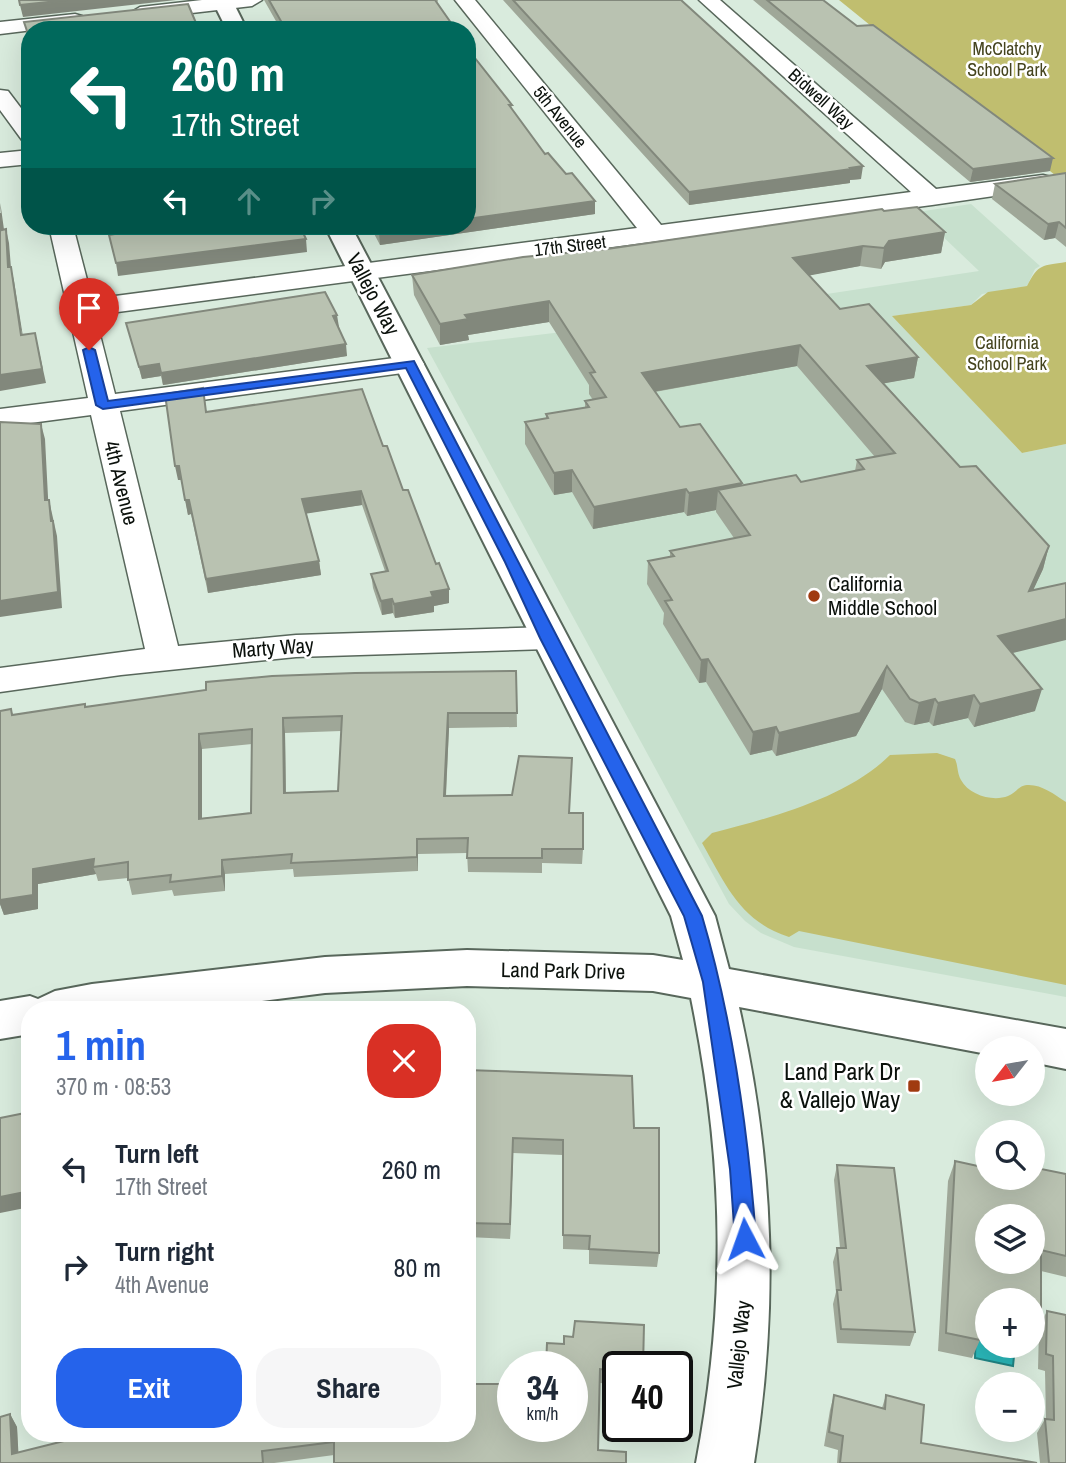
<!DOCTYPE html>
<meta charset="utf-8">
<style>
body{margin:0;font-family:"Archivo Narrow",sans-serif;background:#f6f6f7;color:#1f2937;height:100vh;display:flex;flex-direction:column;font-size:26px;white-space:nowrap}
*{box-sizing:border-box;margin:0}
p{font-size:23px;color:#747a83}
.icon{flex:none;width:38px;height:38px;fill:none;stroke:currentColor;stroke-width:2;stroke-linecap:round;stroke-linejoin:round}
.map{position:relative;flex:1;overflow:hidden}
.drawer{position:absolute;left:21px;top:1001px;width:455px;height:441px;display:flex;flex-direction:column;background:#fff;border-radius:28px;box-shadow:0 7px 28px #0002}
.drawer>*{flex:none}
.top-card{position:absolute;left:21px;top:21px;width:455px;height:214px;border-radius:28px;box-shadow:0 7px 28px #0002;background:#00695c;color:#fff;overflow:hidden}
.needle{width:46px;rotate:239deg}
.controls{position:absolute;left:975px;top:1036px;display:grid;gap:14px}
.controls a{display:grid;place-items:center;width:70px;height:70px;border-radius:50%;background:#fff;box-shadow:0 7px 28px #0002;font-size:35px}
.speed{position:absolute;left:497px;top:1351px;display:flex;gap:14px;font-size:35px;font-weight:700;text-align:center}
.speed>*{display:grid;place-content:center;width:91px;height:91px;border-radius:50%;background:#fff;box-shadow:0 7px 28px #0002;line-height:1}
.speed small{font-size:18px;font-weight:400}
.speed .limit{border:4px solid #111;border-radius:10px;background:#fff;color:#111}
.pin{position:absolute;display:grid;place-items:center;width:60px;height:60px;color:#fff;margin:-72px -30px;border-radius:50% 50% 50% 0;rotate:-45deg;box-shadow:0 0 7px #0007}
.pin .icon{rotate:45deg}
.me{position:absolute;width:77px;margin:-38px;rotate:356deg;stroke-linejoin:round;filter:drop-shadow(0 0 5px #0008)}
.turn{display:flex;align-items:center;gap:24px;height:147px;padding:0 35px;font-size:32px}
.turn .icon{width:91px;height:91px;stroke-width:2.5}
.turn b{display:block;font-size:49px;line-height:60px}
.lanes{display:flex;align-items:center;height:66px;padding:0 35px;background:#0003;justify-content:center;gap:35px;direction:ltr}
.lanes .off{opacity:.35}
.round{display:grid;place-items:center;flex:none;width:74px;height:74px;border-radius:28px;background:#f6f6f7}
.overview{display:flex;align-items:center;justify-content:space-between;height:119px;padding:0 35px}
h1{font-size:42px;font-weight:700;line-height:52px;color:#2563eb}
.button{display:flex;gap:14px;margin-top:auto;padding:14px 35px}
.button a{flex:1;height:80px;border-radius:28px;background:#2563eb;color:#fff;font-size:28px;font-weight:700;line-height:80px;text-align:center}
.button a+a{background:#f6f6f7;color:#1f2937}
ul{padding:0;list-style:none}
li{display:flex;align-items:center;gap:21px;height:98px;padding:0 35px}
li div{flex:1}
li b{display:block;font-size:26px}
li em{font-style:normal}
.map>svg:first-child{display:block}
.built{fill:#c7e0cd}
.green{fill:#c0be6f}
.water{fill:#2ab7b9;stroke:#218585;stroke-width:2}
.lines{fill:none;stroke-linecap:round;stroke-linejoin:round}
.street-casing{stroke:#58675b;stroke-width:3}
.secondary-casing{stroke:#58675b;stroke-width:4}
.street{fill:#fff;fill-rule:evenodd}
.secondary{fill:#fff;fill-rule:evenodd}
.wall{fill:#9fa798;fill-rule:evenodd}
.shaded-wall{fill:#82887c}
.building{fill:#b9c2b1;stroke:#82887c;stroke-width:2;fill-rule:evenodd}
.route{fill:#2563eb;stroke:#184099;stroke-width:2}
.poi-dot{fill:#a03b10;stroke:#fff;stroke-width:2.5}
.labels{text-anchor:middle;stroke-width:5;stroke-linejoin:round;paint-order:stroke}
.far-park-label{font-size:18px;fill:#45441e;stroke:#fff}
.far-street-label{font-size:18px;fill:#0b110c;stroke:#fff}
.street-label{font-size:21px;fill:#0b110c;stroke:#fff}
.poi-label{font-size:21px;fill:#0b110c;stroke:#fff;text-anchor:start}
.near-poi-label{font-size:24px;fill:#0b110c;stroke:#fff;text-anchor:end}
</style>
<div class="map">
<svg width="1066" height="1463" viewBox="0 0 1066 1463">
<rect width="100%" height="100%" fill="#d9ebdd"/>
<!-- built -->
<path class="built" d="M971 204 1040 266 1035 269 1027 286 982 294 971 305 893 316 1022 453 1066 444V997L794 947 761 933 745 921 729 904 427 348 629 324 979 271 917 212Z"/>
<!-- green -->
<path class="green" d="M839 0H1066V184Z
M1066 262V444L1022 453 892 316 971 305 988 292 1027 286C1039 263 1042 266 1066 262Z
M937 753 955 759C958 765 957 773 961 780 969 795 993 802 1008 796 1016 793 1018 786 1027 785 1041 784 1054 794 1066 802V985L799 931 789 937C740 921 726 885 702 843L712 833C770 818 847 798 890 755Z"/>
<!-- water -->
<path class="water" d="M987 1303V1346H1015L1013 1366 975 1358 976 1320Z"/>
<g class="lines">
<!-- street casing -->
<g class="street-casing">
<path id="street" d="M202 0H262L252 6 140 19 130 13 140 7Z
M455 0H475L661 225 911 192 699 0H720L936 189 1043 175 1051 177 1055 182 1051 187 1043 189 932 205 95 315 115 394 410 356 420 358 424 364 420 370 410 372 120 411 178 646 296 635 548 627 560 630 565 638 560 646 548 649 296 657 121 675 0 692V668L145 649 91 415 0 427V409L88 398 49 226H73L92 299 637 228Z
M75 14 82 16 85 20 82 24 0 34V22Z
M0 90 8 91 30 120V142L22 140 0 110Z
M30 150V164L0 167V153Z"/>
</g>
<!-- secondary casing -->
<g class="secondary-casing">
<path id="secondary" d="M212 0H232L247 30H227Z
M325 226H351L715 916 729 969 1066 1029V1069L1032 1062V1048H987V1054L739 1007C774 1163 779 1305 754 1463H696C727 1300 724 1161 691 998L653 991 467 986 325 993 189 1010H30V1034L0 1039V1001L30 996 38 999 55 991 92 984 325 957 467 950 653 955 683 960 671 916Z"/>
</g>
<!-- street -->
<use href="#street" class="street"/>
<!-- secondary -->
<use href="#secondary" class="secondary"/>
</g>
<!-- wall -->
<path class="wall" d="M264 0H438L437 4 456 30H281Z
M503 0H681L861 179 850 180V183L689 205Z
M753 0H823L857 26 1050 171 970 182Z
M512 105V110L545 154 595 214 380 245 370 226H467Z
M1066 173V247L1055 238 1044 240 992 199 995 184Z
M884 211 945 232 941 253 885 262 881 269 860 266 809 275 840 309 918 357 914 378 884 383 960 467 1049 546 1043 569 1033 590 1012 653 1035 711 974 727 968 718 933 726 929 722 914 725 905 722 882 689 856 736 776 756 772 750 750 755 706 682 699 683 663 624 664 613 647 584 648 561 670 557V551L734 538 716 512V510L687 516 684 512 593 529 572 492 554 495 525 444V422L546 419V414L585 408V401L593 400 589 394V385L549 322 468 335 469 340 440 345 414 295 412 275ZM797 366 875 457 857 460 855 471 801 482 741 486 742 483 680 427 655 392Z
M126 323 339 327 347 356 163 385 161 376 142 379Z
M206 412 383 446 449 603 434 606V612L395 618 393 613 382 615 373 588 371 574 385 571 362 505 306 513 319 561 321 575 208 593 191 514 188 515 182 480H178Z
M516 671 517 727 449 728 446 796 569 813 583 849 582 864 542 863V873L468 872 467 853 418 854V871L294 877 293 869 225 874V891L174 896 172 890 132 895 128 878 98 881 96 874 38 884V909L4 915 0 904V711L11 709 13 715 85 707ZM341 731 338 791 286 793 285 733ZM252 744 251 813 202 818V749Z
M467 1070 634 1128 659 1253 657 1267 589 1264V1250L563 1249V1155L513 1153 510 1239 468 1237 467 1223 471 1160H467Z
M955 1161 987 1178 1041 1169 1066 1174V1277L1041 1271V1323L1047 1311 1066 1315V1463H1040L1037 1433 1045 1419H1046L1045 1371 1038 1369 1039 1329 1032 1343V1300H987V1335L980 1333V1340L972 1358 938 1351 948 1181Z
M837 1165 915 1332 910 1346 837 1343 833 1304 836 1292 833 1262 837 1248H840L834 1180Z
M575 1321 644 1325 643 1367H618V1384L600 1383 598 1450 626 1452V1463H334V1455L274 1463H0V1417L10 1414 17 1427 18 1453 96 1433H467V1384H513V1426H572V1367H546L547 1343 564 1344V1336L573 1337Z
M834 1395 882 1408 886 1395 921 1443 1037 1463H837L838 1450 824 1446 830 1410Z"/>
<!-- shaded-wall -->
<path class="shaded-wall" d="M67 0H176L23 17 20 5Z
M1053 158 1050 171 970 182 973 169Z
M863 166 861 179 850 180V183L689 205V192Z
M595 201V214L380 245 379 231 419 226H467V219Z
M0 203 1 208 6 244 2 230Z
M1059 222 1055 238 1044 240 1048 224Z
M6 229 9 243 11 268 14 281 25 349 8 267Z
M945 232 941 253 885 262 881 269 884 248 889 241Z
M306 239 307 252 118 276 116 263Z
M863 246 860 266 791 279 793 258Z
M549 301V322L468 335 469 340 440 345V324L465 315Z
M337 315 339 327 334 328 333 316Z
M35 333 46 383 0 391V375Z
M346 344 347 356 163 385 161 373Z
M800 345 797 366 641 394 642 373Z
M918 357 914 378 864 387 867 366Z
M159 364 161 376 142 379 139 367Z
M41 424 45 439 49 516 45 500Z
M175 466H179L182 480H178Z
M572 470V492L554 495V473Z
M742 483 739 505 718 490 716 510 687 516 689 493Z
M686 489 684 512 593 529 594 507Z
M361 491 362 505 304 514 302 499Z
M49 500 57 536 62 608 0 617V601L51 521Z
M185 500H189L191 514 188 515Z
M1049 546 1043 569 1022 614 1029 591Z
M319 561 321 575 208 593 206 579Z
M449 589V603L434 606V612L395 618 394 604 431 592Z
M392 599 393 613 382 615 381 601Z
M1066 619V640L992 658 998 636Z
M708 659 706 682 699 683 701 660Z
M887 666 882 689 856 736 776 756 779 733Z
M1042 689 1035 711 974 727 980 704Z
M974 695 968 718 933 726 938 703Z
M935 699 929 722 914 725 919 703Z
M448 713 449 728 445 811 444 796Z
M283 718 285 733 286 808 284 793Z
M776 727 772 750 750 755 753 732Z
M199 734 202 749V833L199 819Z
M417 839 418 854V871L417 857Z
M94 859 93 867 96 874 38 884V909L4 915 0 904V889L33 869Z
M222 860 225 874V891L222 876Z
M513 1138V1153L510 1239V1224Z
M30 1191V1207L0 1213V1197Z
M10 1414 17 1427 19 1463 12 1454Z"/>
<!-- building -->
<path class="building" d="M19 0H67L20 5Z
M269 0H435L456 30H286Z
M513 0H681L863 166 850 168 851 169 689 192Z
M767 0H823L857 26 873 25 1053 158 973 169Z
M188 4 199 30H30V40L24 22Z
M467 48 512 105H509L545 154 548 153 566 174 572 173 595 201 467 219Z
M1066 173V228L1059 222 1048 224 995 184Z
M917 207 945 232 889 241 884 248 863 246 793 258 840 309 869 304 918 357 867 366 960 467 976 466 1049 546 1029 591 1066 583V619L998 636 1042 689 980 704 974 695 938 703 935 699 919 703 910 699 887 666 860 713 779 733 776 727 753 732 708 659 701 660 665 601 672 600 648 561 674 556 670 551 750 535 718 490 796 475 801 482 864 469 857 460 895 453 800 345 642 373 680 427 700 424 742 483 689 493 686 489 594 507 572 470 554 473 525 422 548 418 546 414 589 407 585 401 606 397 590 373 595 372 549 301 465 315 468 319 440 324 412 275 523 257 607 249 882 209 884 211Z
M0 213 2 230 6 229 8 267H11L21 335 35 333 42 369 0 375Z
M112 226H300L306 239 116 263 109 235 115 234Z
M376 226H419L379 231Z
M325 292 337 315 333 316 346 344 161 373 159 364 139 367 126 323Z
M203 388 206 412 362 389 383 446H387L403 490H408L436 564 439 563 449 589 431 592 433 597 394 604 392 599 381 601 371 574 388 571 361 491 302 499 319 561 206 579 189 500H185L179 466H175L165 394Z
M0 422 41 424 45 500H49L51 521H53L58 592 0 601Z
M516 671 517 713H448L444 796 512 795 519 756 572 758 569 813H583V849H542V858H467L468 838 417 839V857L291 863 292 854 222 860V876L170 882 171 875 128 880V862L93 867 94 859 33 869V895L0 900V711L11 709 12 715 85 704V707L206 690V682L272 676 355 673ZM342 716 338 791 284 793 283 718ZM252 729 251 813 199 819V734Z
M467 1070 632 1076 634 1128H659V1253L589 1249 590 1236 563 1235V1140L513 1138 510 1224 467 1223 472 1145H467Z
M30 1112V1191L0 1197V1118Z
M1032 1152 1042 1154 1041 1169 1066 1174V1256L1041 1250V1326L1032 1324V1300H987V1315L980 1313V1340L946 1333 955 1161 987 1168V1178H1032ZM987 1216H1032V1262H987Z
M837 1165 894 1168 915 1332 841 1329 837 1290H841L837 1248H846Z
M1047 1311 1066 1315V1463H1049L1045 1419 1054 1420 1053 1356 1046 1354Z
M30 1315V1392L27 1393 24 1316Z
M575 1321 644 1325 643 1367H618V1371L600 1369 598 1450 626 1452V1463H334V1442L262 1451 263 1463H0V1417L10 1414 12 1454 96 1433H467V1384H513V1426H572V1367H546L547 1343 564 1344V1336L573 1337Z
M834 1395 885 1409 886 1395 924 1405 921 1443 1037 1463H840L843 1436 829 1432Z"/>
<!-- route -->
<path class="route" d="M89 347 95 350 108 401 414 361 702 916C733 1021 748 1130 756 1239L753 1246 745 1249 738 1246 735 1239 730 1169 703 982 684 916 540 638 505 562 406 368 103 409 96 405 83 350Z"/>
<!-- markers -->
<g class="poi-dot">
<circle cx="814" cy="596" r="7"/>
<rect x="907" y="1079" width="14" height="14" rx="3.5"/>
</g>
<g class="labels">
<!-- far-park labels -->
<g class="far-park-label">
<text x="1007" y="55">McClatchy<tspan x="1007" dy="21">School Park</tspan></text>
<text x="1007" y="349">California<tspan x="1007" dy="21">School Park</tspan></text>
</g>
<!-- far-street labels -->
<g class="far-street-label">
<text transform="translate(821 99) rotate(42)" y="6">Bidwell Way</text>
<text transform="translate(560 117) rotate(51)" y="6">5th Avenue</text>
<text transform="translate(570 246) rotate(-7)" y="6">17th Street</text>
</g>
<!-- street labels -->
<g class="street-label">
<text transform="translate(373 294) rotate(62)" y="7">Vallejo Way</text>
<text transform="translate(121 483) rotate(76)" y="7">4th Avenue</text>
<text transform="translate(273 648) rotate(-4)" y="7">Marty Way</text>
<text transform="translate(563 971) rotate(1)" y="7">Land Park Drive</text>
<text transform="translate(739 1345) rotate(-84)" y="7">Vallejo Way</text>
</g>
<!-- poi labels -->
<g class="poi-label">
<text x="828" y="591">California<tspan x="828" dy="24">Middle School</tspan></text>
</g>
<!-- near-poi labels -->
<g class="near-poi-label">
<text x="900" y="1080">Land Park Dr<tspan x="900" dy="28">&amp; Vallejo Way</tspan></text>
</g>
</g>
</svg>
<div class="controls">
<a><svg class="needle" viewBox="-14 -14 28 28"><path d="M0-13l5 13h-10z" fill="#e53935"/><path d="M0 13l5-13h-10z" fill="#747a83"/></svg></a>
<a><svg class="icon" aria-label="search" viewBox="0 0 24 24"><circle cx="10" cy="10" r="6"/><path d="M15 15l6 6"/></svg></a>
<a><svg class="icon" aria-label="layers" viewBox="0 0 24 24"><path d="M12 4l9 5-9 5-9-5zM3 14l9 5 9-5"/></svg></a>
<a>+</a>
<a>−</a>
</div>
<div class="speed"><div>34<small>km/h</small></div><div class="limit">40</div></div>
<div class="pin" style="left:89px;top:350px;background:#d93025"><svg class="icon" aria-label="arrive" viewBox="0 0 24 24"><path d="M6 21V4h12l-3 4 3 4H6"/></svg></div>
<svg class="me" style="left:745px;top:1239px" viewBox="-20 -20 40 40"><path d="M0-17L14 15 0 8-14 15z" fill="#2563eb" stroke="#fff" stroke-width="4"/></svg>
<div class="top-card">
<div class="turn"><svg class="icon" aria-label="left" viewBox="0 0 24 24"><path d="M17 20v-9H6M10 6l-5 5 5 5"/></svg><div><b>260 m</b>17th Street</div></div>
<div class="lanes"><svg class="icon" aria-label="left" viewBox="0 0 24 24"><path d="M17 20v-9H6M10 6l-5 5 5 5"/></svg><svg class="icon off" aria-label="ahead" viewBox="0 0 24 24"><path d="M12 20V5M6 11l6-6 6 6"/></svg><svg class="icon off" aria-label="right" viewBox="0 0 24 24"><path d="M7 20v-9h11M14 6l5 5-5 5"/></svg></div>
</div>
<section class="drawer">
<div class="overview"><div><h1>1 min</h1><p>370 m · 08:53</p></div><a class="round" style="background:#d93025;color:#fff"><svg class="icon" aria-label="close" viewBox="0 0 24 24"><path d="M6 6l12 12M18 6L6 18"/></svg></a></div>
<ul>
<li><svg class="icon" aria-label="left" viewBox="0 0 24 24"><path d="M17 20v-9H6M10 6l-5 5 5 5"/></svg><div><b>Turn left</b><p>17th Street</p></div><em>260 m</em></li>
<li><svg class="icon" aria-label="right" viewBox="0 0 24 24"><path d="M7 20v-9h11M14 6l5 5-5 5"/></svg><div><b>Turn right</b><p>4th Avenue</p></div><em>80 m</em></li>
</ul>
<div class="button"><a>Exit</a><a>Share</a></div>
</section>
</div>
